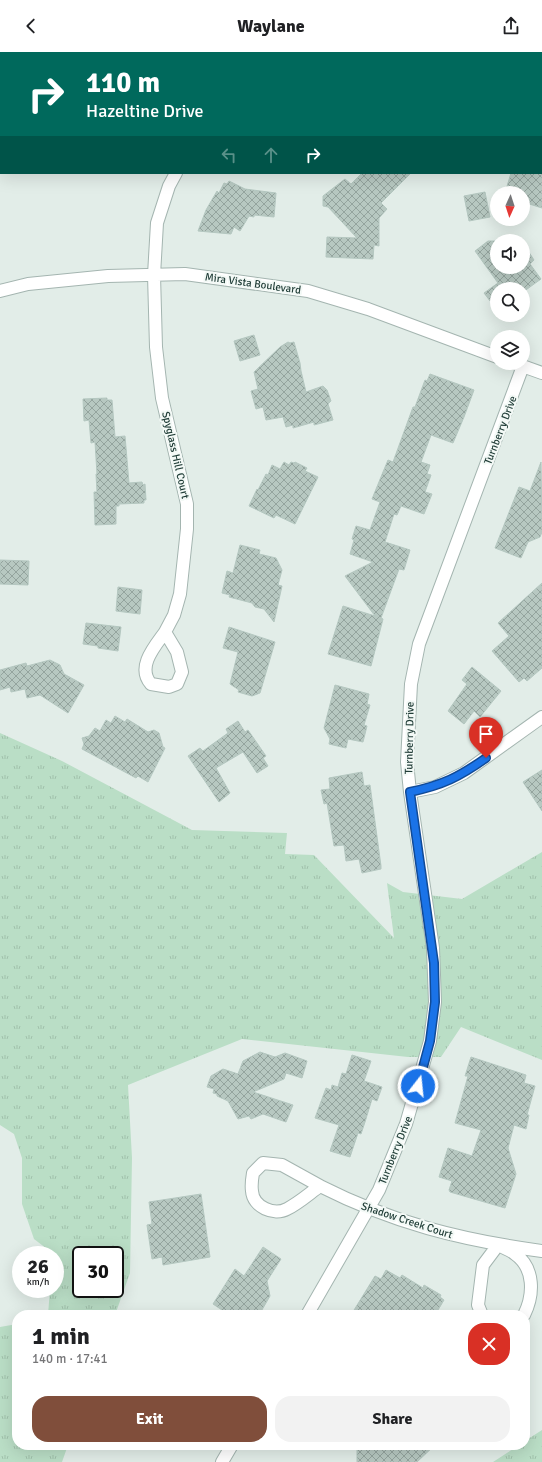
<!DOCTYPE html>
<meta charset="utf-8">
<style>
body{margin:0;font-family:Signika,sans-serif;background:#f2f2f2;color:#202124;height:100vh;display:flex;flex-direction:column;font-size:15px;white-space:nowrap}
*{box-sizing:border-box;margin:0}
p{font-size:13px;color:#757577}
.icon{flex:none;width:22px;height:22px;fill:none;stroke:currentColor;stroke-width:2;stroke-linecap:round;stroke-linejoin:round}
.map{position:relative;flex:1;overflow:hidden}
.details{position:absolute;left:12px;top:1258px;width:518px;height:140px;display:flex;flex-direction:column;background:#fff;border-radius:16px;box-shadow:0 4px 16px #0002}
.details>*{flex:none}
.banner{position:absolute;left:0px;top:0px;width:542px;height:122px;box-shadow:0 4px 16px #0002;background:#00695c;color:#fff;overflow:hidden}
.needle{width:26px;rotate:183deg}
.buttons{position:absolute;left:490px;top:134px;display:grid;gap:8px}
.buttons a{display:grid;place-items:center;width:40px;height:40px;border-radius:50%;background:#fff;box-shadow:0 4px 16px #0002;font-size:20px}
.speed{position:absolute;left:12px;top:1194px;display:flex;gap:8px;font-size:20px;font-weight:700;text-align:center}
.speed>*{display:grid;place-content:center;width:52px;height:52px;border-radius:50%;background:#fff;box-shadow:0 4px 16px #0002;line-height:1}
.speed small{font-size:10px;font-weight:400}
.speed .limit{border:2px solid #111;border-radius:6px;background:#fff;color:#111}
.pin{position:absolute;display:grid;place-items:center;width:34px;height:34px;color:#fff;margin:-41px -17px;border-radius:50% 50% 50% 0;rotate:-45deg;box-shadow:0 0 4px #0007}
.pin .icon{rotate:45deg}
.me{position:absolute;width:44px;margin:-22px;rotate:16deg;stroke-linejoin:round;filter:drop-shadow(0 0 3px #0008)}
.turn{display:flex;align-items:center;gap:14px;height:84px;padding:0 20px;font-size:18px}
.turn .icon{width:52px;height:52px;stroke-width:2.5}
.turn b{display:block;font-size:28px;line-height:34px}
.lanes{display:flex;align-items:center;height:38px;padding:0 20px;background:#0003;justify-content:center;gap:20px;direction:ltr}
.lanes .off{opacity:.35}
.round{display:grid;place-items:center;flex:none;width:42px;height:42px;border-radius:16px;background:#f2f2f2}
.head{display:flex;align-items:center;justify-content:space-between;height:68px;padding:0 20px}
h1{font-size:24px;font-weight:700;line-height:30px}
.action{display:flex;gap:8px;margin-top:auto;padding:8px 20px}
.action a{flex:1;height:46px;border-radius:16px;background:#804e3b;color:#fff;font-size:16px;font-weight:700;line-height:46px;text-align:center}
.action a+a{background:#f2f2f2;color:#202124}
header{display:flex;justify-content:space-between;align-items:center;height:52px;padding:0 20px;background:#fff;font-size:18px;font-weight:700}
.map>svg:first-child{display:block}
.grass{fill:url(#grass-tufts);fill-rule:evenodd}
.building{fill:url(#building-cross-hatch);stroke:#b4c7c0}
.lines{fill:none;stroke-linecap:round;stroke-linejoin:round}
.minor-casing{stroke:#a4b5b0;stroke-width:14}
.minor{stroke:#fff;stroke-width:12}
.route-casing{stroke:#114b97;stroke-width:10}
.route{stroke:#1a73e8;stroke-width:7}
.labels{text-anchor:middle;stroke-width:4;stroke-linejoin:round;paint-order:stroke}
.street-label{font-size:11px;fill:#213e38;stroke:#f3f9f6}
</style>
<header><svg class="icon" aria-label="back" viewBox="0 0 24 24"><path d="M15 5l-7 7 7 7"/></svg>Waylane<svg class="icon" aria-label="share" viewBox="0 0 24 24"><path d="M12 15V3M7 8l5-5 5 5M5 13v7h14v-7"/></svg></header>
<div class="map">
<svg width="542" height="1410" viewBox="0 0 542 1410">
<defs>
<pattern id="grass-tufts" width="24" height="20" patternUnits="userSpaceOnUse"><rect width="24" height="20" fill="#badec6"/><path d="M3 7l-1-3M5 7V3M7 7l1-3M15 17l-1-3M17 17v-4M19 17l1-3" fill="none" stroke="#a0c0ab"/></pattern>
<pattern id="building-cross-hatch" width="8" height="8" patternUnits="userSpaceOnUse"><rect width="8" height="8" fill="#b7c8c1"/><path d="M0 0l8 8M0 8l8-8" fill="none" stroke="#94a49e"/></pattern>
</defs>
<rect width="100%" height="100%" fill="#e2ede8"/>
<!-- grass -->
<path class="grass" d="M0 681 62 709 192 778 287 781 285 802 314 803 394 886 387 831 403 840 462 847 542 800V1008L461 975 441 1005H408L242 987 128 1033 132 1106 130 1221 115 1263H48L50 1237H55V1203L34 1187 22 1152V1106L14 1082 0 1073ZM81 1203H115V1237H81Z
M17 1272V1393H68L62 1410H0V1275Z
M542 1378V1410H493L519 1393H525V1389Z"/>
<!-- building -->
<path class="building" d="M362 121H411L381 151 387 157 379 166V194L374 193 373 207 326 205 327 185 357 186 328 155 323 154V144L345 127 351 132Z
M511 121H542V156L523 150V141H505Z
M229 129 245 137 276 141 274 165 254 163V165L249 164 240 179 234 175 231 182 198 179 206 158 217 139 219 141 224 131 227 132Z
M485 140 490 165 469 169 464 144Z
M488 189H495L497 215H523V191L534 208 530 212 541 227 523 240V237H497V258L484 241 498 231 475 199Z
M254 283 260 303 240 309 234 289Z
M288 290 290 291 294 290 300 311 301 319 306 340 323 334 327 338 331 349 328 352 333 368 314 373V370L293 376V373L286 375 283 365 266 368 263 355 256 357 251 339 258 337 254 320 280 295Z
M430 322 474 338 464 365 453 391 431 383 421 410 430 413 427 422 431 423 425 440 432 442 424 462 401 454 397 463 394 462 385 490 410 498 404 518 399 517 381 566 383 567 371 614 328 602 343 554 375 564 345 524 373 510 350 502 354 488 352 487 356 474 370 478 380 450 372 447 383 420 388 408 393 410 413 355H415L425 328 427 329Z
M107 346V348H112L115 385 125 384 129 431 142 430 143 433 145 432 146 448H144V451L119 452V454H116V472L95 473 94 440H97L96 422H97L95 390 91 391 89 368 84 369 83 347Z
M284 410 289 413 291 410 294 411 295 410 307 416 305 419 318 425 295 472 276 463 274 466 249 454 257 437 258 438 266 422 268 423 272 413 280 417Z
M541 410 542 480 540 485 528 490 521 506 495 496 519 435 530 439Z
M240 493 260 498 259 502 276 506 282 518 278 533 282 534 274 570 264 557 255 555 252 551 229 545 230 543 222 541 227 519 233 521Z
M0 508 29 509 28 533 0 532Z
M542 531V616L527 629 524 626 519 630 492 599 509 584 498 571Z
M118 535 142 538 140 562 116 559Z
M86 571 121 575 118 599 98 596V594L83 592Z
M229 575 275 590 260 641 252 644 238 640 239 638 230 632 238 600 223 596Z
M50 608 60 613 64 622 84 633 68 661 40 643 27 646 25 637 11 640 10 635 0 638V618L26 611 27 614Z
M472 615 501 639 480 665 474 659 464 672 448 659 467 632 462 628Z
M335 633 369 642 367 652 370 653 364 673 367 674 363 690 348 687 346 696 329 692 330 687 324 676Z
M115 664 125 670 127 667 148 680 154 678 159 681 163 695 165 696 148 730 138 724 136 726 82 697 84 692 82 686 89 684 95 676 100 679 106 668 111 671Z
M238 669 245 680 248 678 266 704 263 706 268 714 257 721 243 700 216 716 230 741 219 750 188 704 200 696 203 699 228 681 226 677Z
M542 718V759L523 730Z
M362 720 364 734 370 733 381 814V817L362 821 359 807 346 809 344 793 334 794 327 751 324 752 321 738 330 737 329 726Z
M260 1000 275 1005 285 1001 307 1009 302 1026 286 1021 284 1027 253 1040 293 1053 286 1070 263 1062 251 1067 249 1064 238 1067 228 1049 217 1044V1042L213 1041 214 1037 207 1035 211 1024 223 1017 238 1022 243 1009Z
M352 1003 371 1009 364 1029 382 1035 377 1049 372 1047 365 1070 361 1082 358 1081 350 1105 330 1099 339 1073 315 1066 326 1036 331 1038 332 1033 338 1035 342 1021 346 1022Z
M471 1005 526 1023 524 1031 535 1034 527 1063H529L526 1077 514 1073 508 1096 516 1122 505 1156 450 1140 449 1138 452 1129 439 1125 448 1096 472 1104 481 1078 455 1071 468 1024H465Z
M201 1142 210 1205 163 1213 162 1205 152 1207 147 1173 152 1172 149 1150Z
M263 1195 281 1207 267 1229 270 1244 259 1263H219L222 1258 213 1252 235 1217 244 1224Z
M386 1218 400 1226 402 1223 423 1236 424 1233 441 1243 440 1245 444 1248 435 1263H351L375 1224 381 1227Z
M357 1393H435L417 1410H357Z"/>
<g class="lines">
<!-- minor casing -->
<g class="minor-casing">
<path id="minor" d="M262 1V0
M345 1V0
M0 239 28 232 108 224 185 222 308 239 368 257 497 305
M514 311 542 321
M165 580 174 563 180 542 187 477V452L162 346 156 295 154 223 157 171 169 134 176 121
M165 580 177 600 182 620 177 632 169 635 151 632C136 615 155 594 165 580Z
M410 740 435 735 464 721 542 665
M263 1111 282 1113 320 1134C310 1141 299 1151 287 1157 274 1164 253 1155 252 1139 251 1133 252 1127 253 1121Z
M320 1134C393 1171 461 1188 542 1199
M307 1263 379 1138 406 1072 430 989 435 950 433 896 410 740 407 710 411 632 419 592 523 314
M482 1263 478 1253 483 1213 498 1193C504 1196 510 1198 515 1202 535 1216 534 1243 524 1263
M222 1410 232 1393"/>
</g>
<!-- minor -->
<use href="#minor" class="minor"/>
</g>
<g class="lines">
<!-- route casing -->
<g class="route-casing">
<path id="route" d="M418 1034 430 989 435 950 434 911 410 740C443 733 459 725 486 706"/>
</g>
<!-- route -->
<use href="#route" class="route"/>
</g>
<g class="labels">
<!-- street labels -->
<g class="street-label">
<text transform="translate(253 231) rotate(8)" y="4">Mira Vista Boulevard</text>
<text transform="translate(500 378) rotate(-69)" y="4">Turnberry Drive</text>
<text transform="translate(176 403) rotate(77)" y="4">Spyglass Hill Court</text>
<text transform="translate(409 686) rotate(-89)" y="4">Turnberry Drive</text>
<text transform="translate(395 1098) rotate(-68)" y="4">Turnberry Drive</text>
<text transform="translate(407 1168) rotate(18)" y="4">Shadow Creek Court</text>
</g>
</g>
</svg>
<div class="buttons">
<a><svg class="needle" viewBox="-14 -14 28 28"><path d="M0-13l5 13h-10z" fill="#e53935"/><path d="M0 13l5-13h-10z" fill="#757577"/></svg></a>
<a><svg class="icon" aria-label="sound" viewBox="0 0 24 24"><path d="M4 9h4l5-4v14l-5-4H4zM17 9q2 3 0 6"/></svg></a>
<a><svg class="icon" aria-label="search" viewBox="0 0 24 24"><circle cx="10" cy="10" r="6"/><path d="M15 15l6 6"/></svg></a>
<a><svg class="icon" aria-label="layers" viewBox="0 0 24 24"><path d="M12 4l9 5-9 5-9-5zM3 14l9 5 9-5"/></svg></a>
</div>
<div class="speed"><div>26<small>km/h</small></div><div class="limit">30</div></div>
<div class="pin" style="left:486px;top:706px;background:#d93025"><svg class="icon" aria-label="arrive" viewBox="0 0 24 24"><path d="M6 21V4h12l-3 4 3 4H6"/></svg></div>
<svg class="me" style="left:418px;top:1034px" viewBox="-20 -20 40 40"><circle r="17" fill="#1a73e8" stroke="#fff" stroke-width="3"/><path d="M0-11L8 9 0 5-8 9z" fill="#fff"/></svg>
<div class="banner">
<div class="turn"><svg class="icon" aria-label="right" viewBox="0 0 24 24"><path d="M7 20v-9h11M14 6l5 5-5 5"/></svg><div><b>110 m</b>Hazeltine Drive</div></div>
<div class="lanes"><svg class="icon off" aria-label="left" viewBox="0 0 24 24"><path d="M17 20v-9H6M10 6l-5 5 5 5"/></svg><svg class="icon off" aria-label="ahead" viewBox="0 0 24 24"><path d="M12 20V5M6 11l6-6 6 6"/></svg><svg class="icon" aria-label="right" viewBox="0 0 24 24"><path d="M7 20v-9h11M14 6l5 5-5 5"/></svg></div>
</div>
<section class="details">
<div class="head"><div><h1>1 min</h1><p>140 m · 17:41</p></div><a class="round" style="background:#d93025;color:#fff"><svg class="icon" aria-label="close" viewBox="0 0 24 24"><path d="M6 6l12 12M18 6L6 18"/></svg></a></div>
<div class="action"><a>Exit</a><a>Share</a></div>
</section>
</div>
